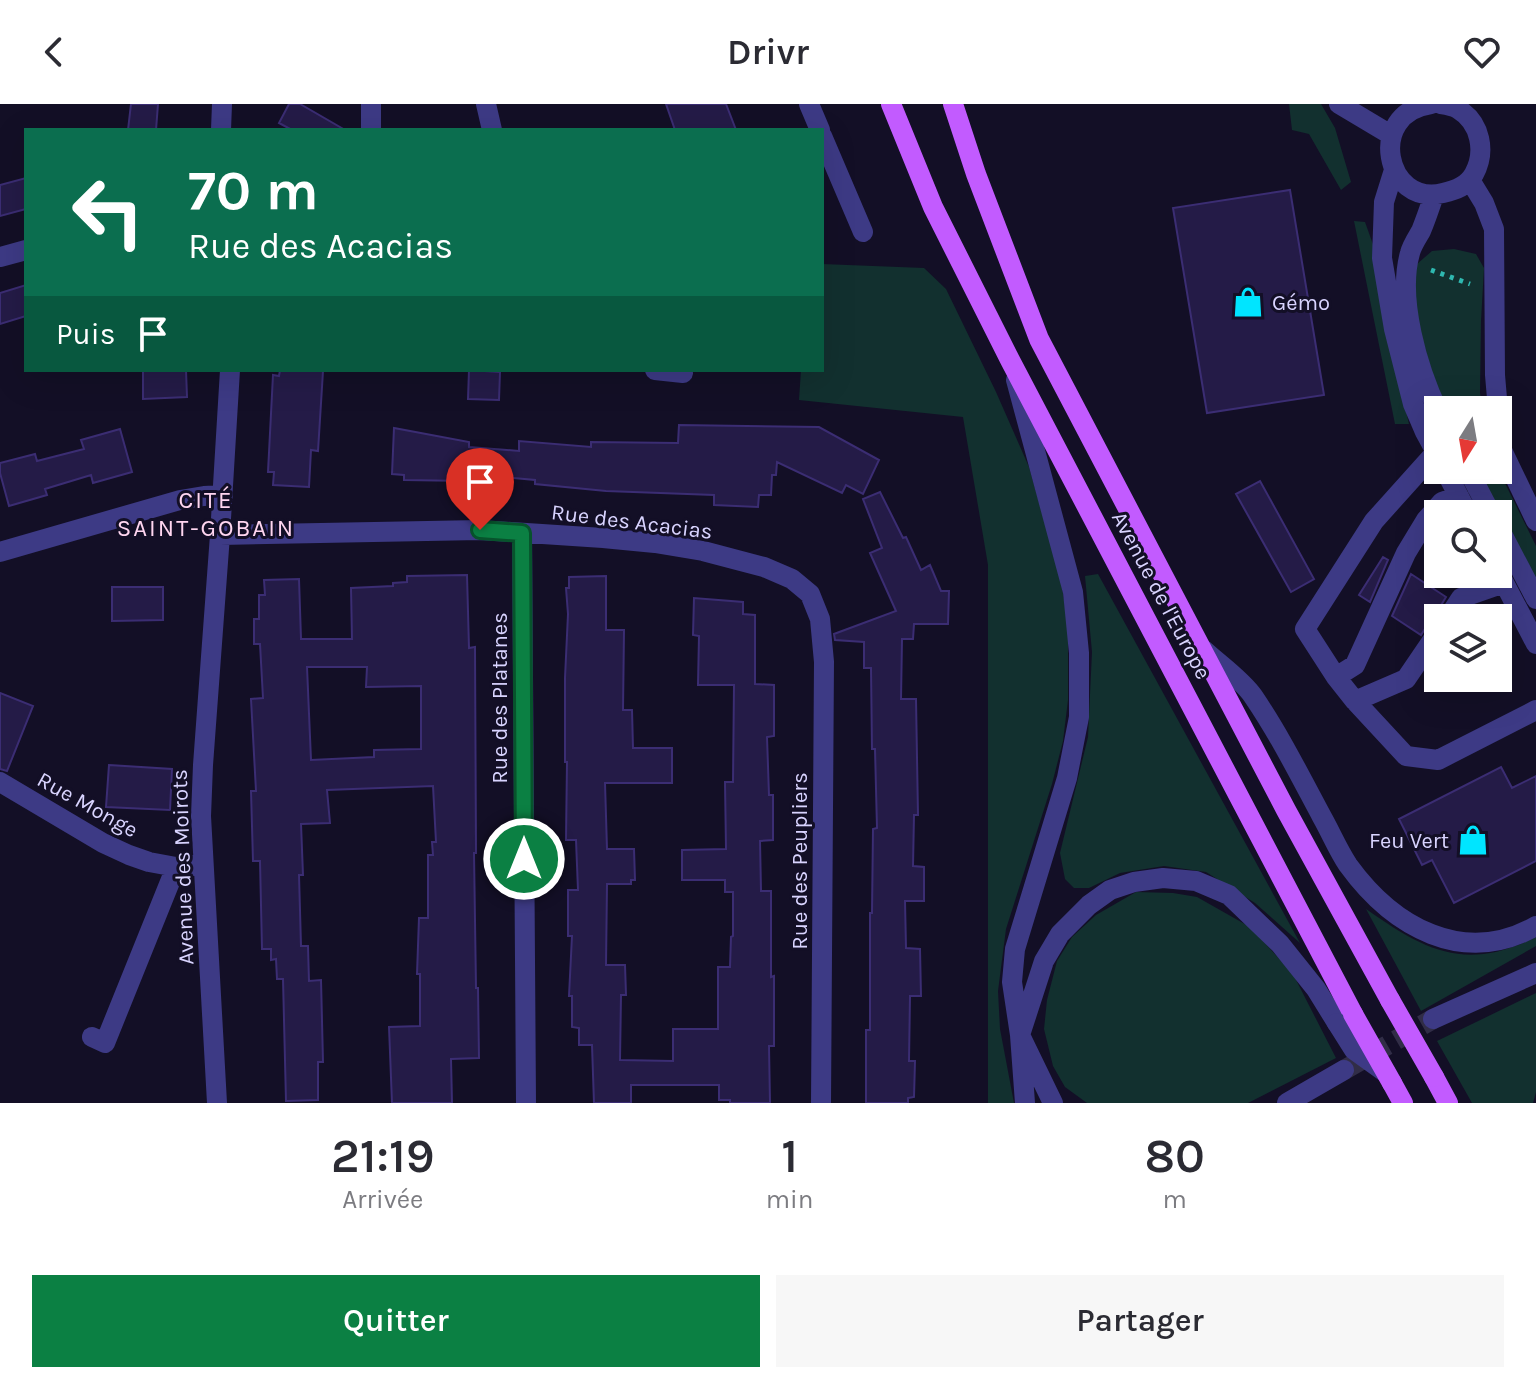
<!DOCTYPE html>
<html lang="fr">
<meta charset="utf-8">
<style>
body{margin:0;font-family:Karla,sans-serif;background:#f7f7f7;color:#2b2b33;height:100vh;display:flex;flex-direction:column;font-size:30px;white-space:nowrap}
*{box-sizing:border-box;margin:0}
p{font-size:26px;color:#7c7c81}
.icon{flex:none;width:44px;height:44px;fill:none;stroke:currentColor;stroke-width:2;stroke-linecap:round;stroke-linejoin:round}
.map{position:relative;height:999px;overflow:hidden}
.sheet{display:flex;flex-direction:column;background:#fff;flex:1}
.sheet>*{flex:none}
.guide{position:absolute;left:24px;top:24px;width:800px;height:244px;border-radius:0px;box-shadow:0 8px 32px #0002;background:#0b6e4f;color:#fff;overflow:hidden}
.needle{width:52px;rotate:191deg}
.fabs{position:absolute;left:1424px;top:292px;display:grid;gap:16px}
.fabs a{display:grid;place-items:center;width:88px;height:88px;border-radius:0px;background:#fff;box-shadow:0 8px 32px #0002;font-size:40px}
.pin{position:absolute;display:grid;place-items:center;width:68px;height:68px;color:#fff;margin:-82px -34px;border-radius:50% 50% 50% 0;rotate:-45deg;box-shadow:0 0 8px #0007}
.pin .icon{rotate:45deg}
.me{position:absolute;width:88px;margin:-44px;rotate:0deg;stroke-linejoin:round;filter:drop-shadow(0 0 6px #0008)}
.turn{display:flex;align-items:center;gap:28px;height:168px;padding:0 32px;font-size:36px}
.turn .icon{width:104px;height:104px;stroke-width:2.5}
.turn b{display:block;font-size:56px;line-height:68px}
.then{display:flex;align-items:center;height:76px;padding:0 32px;background:#0003;gap:16px;font-size:30px}
.eta{display:flex;justify-content:space-evenly;align-items:center;height:136px;text-align:center}
.eta b{font-size:48px;font-weight:600;line-height:56px}
.button{display:flex;gap:16px;margin-top:auto;padding:16px 32px}
.button a{flex:1;height:92px;border-radius:0px;background:#0b8043;color:#fff;font-size:32px;font-weight:600;line-height:92px;text-align:center}
.button a+a{background:#f7f7f7;color:#2b2b33}
header{display:flex;justify-content:space-between;align-items:center;height:104px;padding:0 32px;background:#fff;font-size:36px;font-weight:600}
.map>svg:first-child{display:block}
.green{fill:#12302f}
.building{fill:#241b47;stroke:#3b2d73;stroke-width:2;fill-rule:evenodd}
.lines{fill:none;stroke-linecap:round;stroke-linejoin:round}
.minor-tunnel{stroke:#312d47;stroke-width:20;stroke-dasharray:20 10;stroke-linecap:butt}
.path{stroke:#2fb8b0;stroke-width:5;stroke-dasharray:4 6;stroke-linecap:butt}
.minor{stroke:#3d3a85;stroke-width:20}
.major{stroke:#c25bff;stroke-width:20}
.minor-bridge{stroke:#3d3a85;stroke-width:20}
.major-bridge{stroke:#c25bff;stroke-width:20}
.route-casing{stroke:#07532c;stroke-width:20}
.route{stroke:#0b8043;stroke-width:14}
.labels{text-anchor:middle;stroke-width:6;stroke-linejoin:round;paint-order:stroke}
.poi-label{font-size:22px;fill:#d9d4ff;stroke:#130f26;text-anchor:start}
.street-label{font-size:22px;fill:#d9d4ff;stroke:#130f26}
.neighbourhood-label{font-size:24px;letter-spacing:2px;fill:#ffd6f0;stroke:#130f26}
</style>
<header><svg class="icon" aria-label="back" viewBox="0 0 24 24"><path d="M15 5l-7 7 7 7"/></svg>Drivr<svg class="icon" aria-label="heart" viewBox="0 0 24 24"><path d="M12 20l-8-8c-3-5 5-10 8-4 3-6 11-1 8 4z"/></svg></header>
<div class="map">
<svg width="1536" height="999" viewBox="0 0 1536 999">
<rect width="100%" height="100%" fill="#130f26"/>
<!-- green -->
<path class="green" d="M1289 0H1321L1335 24 1351 78 1341 86 1309 30 1292 26Z
M1354 117 1365 118 1375 146 1391 244 1409 320H1395Z
M1454 145 1476 150 1484 164 1481 217 1480 289 1483 306H1446L1432 269 1414 205 1410 179 1417 160 1432 147Z
M822 160 924 164 946 185 996 288 1029 363 1061 476 1068 523V596L1063 637 1052 680 1006 825 998 887 1000 925 1014 999H988V461L963 313 799 296 801 266H822Z
M1498 365 1536 442V479L1478 366Z
M1098 470 1300 839 1255 799 1206 768 1164 762 1120 769 1089 784H1074L1065 775 1060 749 1088 633 1092 548 1085 472Z
M1136 788 1173 789 1197 793 1250 823 1293 870 1336 954 1248 999H1087L1065 983 1053 962 1044 925 1047 896 1057 857 1072 833 1096 811Z
M1366 805C1426 847 1465 868 1536 833V842L1421 907Z
M1536 889V988L1533 999H1472L1437 937Z"/>
<!-- building -->
<path class="building" d="M131 0H158L156 26H128Z
M289 0H300L345 26H292L279 19Z
M666 0H726L736 26H675Z
M26 74V105L0 112V81Z
M1290 86 1324 291 1207 309 1173 104Z
M26 181V212L0 220V189Z
M143 266H186L187 293 143 295Z
M280 266 323 267 318 347 311 346 309 383 273 381 274 368H268L273 271 279 272Z
M469 266 500 268 499 296 468 295Z
M679 321 819 323 879 356 863 390 846 381 842 389 777 358 776 371H772L771 391H759L758 403 714 401V391L606 387 535 380V376L468 370V377L404 376V371L392 370 394 324 469 338V343L519 347V337L591 343V338L678 339Z
M120 325 132 368 93 379 91 371 45 385 47 391 9 402 0 369V359L35 350 37 357 84 345 81 336Z
M1260 377 1314 475 1291 488 1236 390Z
M880 388 903 434 906 433 921 466 930 461 941 487H949L948 520H914L913 535H902L901 595H916L918 711H914L913 762 924 763V797H905L906 844 920 845 921 892H910L909 957H915L914 993 908 994V999H866V926H870V809H872L873 725 877 724 875 645H872L871 564H864V538L835 536 834 530 896 507 870 449 882 444 863 395Z
M1383 453 1388 456 1370 498 1359 491Z
M1411 470 1446 493 1437 508 1435 516 1428 520 1421 531 1392 512Z
M467 471 469 544 475 543 476 749H474L476 884H478L479 954 451 955 452 999H392L389 923 420 922V870H417L419 814H428V751H433L432 738H436L433 682 327 686 330 719 301 720 303 771H299L301 842H308L309 877 321 876 323 958H318V996L286 997 283 875H277L276 855 271 856V845H262L260 757H253L251 687H256L251 595 263 594 260 540H254V515H259V491H265L264 476 299 475 301 535H352L351 484 393 482V479L407 478V472ZM307 563H367L366 583 421 582V645L374 646V653L311 656Z
M606 472V526H624L623 606H632L633 644H672V679H605L607 745H634L635 776H631V780H607L606 861H625L626 891H621L620 956 673 957V925H718V863H730L731 833 733 832V788H725V776H682V746L726 745 725 678H733L734 581H698L699 532 693 531 694 494 743 498V510L755 511V580L774 581V632L767 633 769 691H773V736L760 737 761 787H771V873L774 872V942H769L770 999H730V996H719V981H631V999H594L592 941H579V924L572 923V892H569L572 832H568V786H578L576 736H566L567 658H565V574L568 510 566 484H569V473Z
M112 483H163V516L112 517Z
M0 589 33 602 7 667 0 665Z
M109 661 172 665 170 706 106 703Z
M1501 663 1512 684 1536 672V757L1454 799 1432 756 1422 761 1399 715Z"/>
<g class="lines">
<!-- minor-tunnel -->
<path class="minor-tunnel" d="M1344 966 1433 915"/>
<!-- path -->
<path class="path" d="M1431 166 1470 180"/>
<!-- minor -->
<path class="minor" d="M486 0 492 26
M809 0 820 26
M1339 0 1391 31
M1431 0C1366 9 1385 103 1443 89 1456 86 1467 82 1474 70 1486 48 1481 19 1458 5 1453 2 1446 1 1440 0
M221 26 222 0
M371 26V0
M822 32 863 128
M1394 66 1384 98 1382 154 1394 225 1413 300 1425 328 1438 352
M1470 76 1484 99 1494 125 1495 271 1498 306
M1434 91C1430 103 1426 115 1421 127 1417 134 1412 141 1410 149 1397 195 1418 265 1438 307
M0 153 26 146
M655 266 683 269
M1016 276 1073 488 1079 549V613L1067 674 1015 845 1012 878 1020 931 1053 999
M1498 308 1501 344 1536 417
M1436 348 1374 417 1305 525 1336 573 1355 597 1406 652 1438 656 1536 606
M1445 366 1468 410
M1468 366 1491 410
M1498 422 1536 495
M522 429 526 999
M220 431 480 426 603 434 655 439 703 447 764 463 792 475 810 490 820 515 824 558 821 999
M0 448 180 396 204 392 223 391
M1498 467 1536 540
M1448 514 1461 494 1504 479
M1204 546C1219 560 1242 576 1253 592 1279 630 1300 672 1322 713 1331 729 1338 746 1348 761 1393 823 1463 863 1536 822
M1336 573 1355 561 1406 449 1426 416 1442 398 1459 392
M1355 597 1406 575 1438 528
M0 678 103 739 129 751 149 758 176 763 203 760
M1433 915 1536 869
M92 933 105 939 176 763
M217 999 201 712 203 661 220 431 230 266
M1025 999 1020 931 1044 857 1060 830 1089 801 1110 786 1134 778 1163 774 1196 777 1229 791 1280 840 1316 885 1337 919
M1287 999 1344 966"/>
<!-- major -->
<path class="major" d="M891 0 933 103 1010 256 1353 910
M953 0 976 70 1039 235 1286 706 1390 896
M1434 973 1448 999
M1392 979 1403 999"/>
<!-- minor-bridge -->
<path class="minor-bridge" d="M1337 919 1354 946 1386 969"/>
<!-- major-bridge -->
<path class="major-bridge" d="M1390 896 1434 973
M1353 910 1392 979"/>
</g>
<g class="lines">
<!-- route casing -->
<g class="route-casing">
<path id="route" d="M480 426 522 429 524 755"/>
</g>
<!-- route -->
<use href="#route" class="route"/>
</g>
<!-- icons -->
<defs>
<g id="shop-bare" transform="scale(2.4)"><path d="M-5-2.5h2.3a2.7 3.5 0 0 1 5.4 0H5L5.5 6h-11ZM-1.5-2.5h3a1.5 2.3 0 0 0-3 0Z" fill="#00e5ff" stroke="#130f26" stroke-width="2.5" paint-order="stroke"/></g>
</defs>
<g fill-rule="evenodd">
<use href="#shop-bare" x="1248" y="198"/>
<use href="#shop-bare" x="1473" y="736"/>
</g>
<g class="labels">
<!-- poi labels -->
<g class="poi-label">
<text x="1272" y="206">Gémo</text>
<text x="1449" y="744" text-anchor="end">Feu Vert</text>
</g>
<!-- street labels -->
<g class="street-label">
<text transform="translate(632 417) rotate(7)" y="8">Rue des Acacias</text>
<text transform="translate(1162 491) rotate(62)" y="8">Avenue de l'Europe</text>
<text transform="translate(499 594) rotate(-90)" y="8">Rue des Platanes</text>
<text transform="translate(88 700) rotate(29)" y="8">Rue Monge</text>
<text transform="translate(799 757) rotate(-90)" y="8">Rue des Peupliers</text>
<text transform="translate(182 763) rotate(-92)" y="8">Avenue des Moirots</text>
</g>
<!-- neighbourhood labels -->
<g class="neighbourhood-label">
<text x="206" y="404">CITÉ<tspan x="206" dy="28">SAINT-GOBAIN</tspan></text>
</g>
</g>
</svg>
<div class="fabs">
<a><svg class="needle" viewBox="-14 -14 28 28"><path d="M0-13l5 13h-10z" fill="#e53935"/><path d="M0 13l5-13h-10z" fill="#7c7c81"/></svg></a>
<a><svg class="icon" aria-label="search" viewBox="0 0 24 24"><circle cx="10" cy="10" r="6"/><path d="M15 15l6 6"/></svg></a>
<a><svg class="icon" aria-label="layers" viewBox="0 0 24 24"><path d="M12 4l9 5-9 5-9-5zM3 14l9 5 9-5"/></svg></a>
</div>
<div class="pin" style="left:480px;top:426px;background:#d93025"><svg class="icon" aria-label="arrive" viewBox="0 0 24 24"><path d="M6 21V4h12l-3 4 3 4H6"/></svg></div>
<svg class="me" style="left:524px;top:755px" viewBox="-20 -20 40 40"><circle r="17" fill="#0b8043" stroke="#fff" stroke-width="3"/><path d="M0-11L8 9 0 5-8 9z" fill="#fff"/></svg>
<div class="guide">
<div class="turn"><svg class="icon" aria-label="left" viewBox="0 0 24 24"><path d="M17 20v-9H6M10 6l-5 5 5 5"/></svg><div><b>70 m</b>Rue des Acacias</div></div>
<div class="then">Puis<svg class="icon" aria-label="arrive" viewBox="0 0 24 24"><path d="M6 21V4h12l-3 4 3 4H6"/></svg></div>
</div>
</div>
<section class="sheet">
<div class="eta">
<div><b>21:19</b><p>Arrivée</p></div>
<div><b>1</b><p>min</p></div>
<div><b>80</b><p>m</p></div>
</div>
<div class="button"><a>Quitter</a><a>Partager</a></div>
</section>
